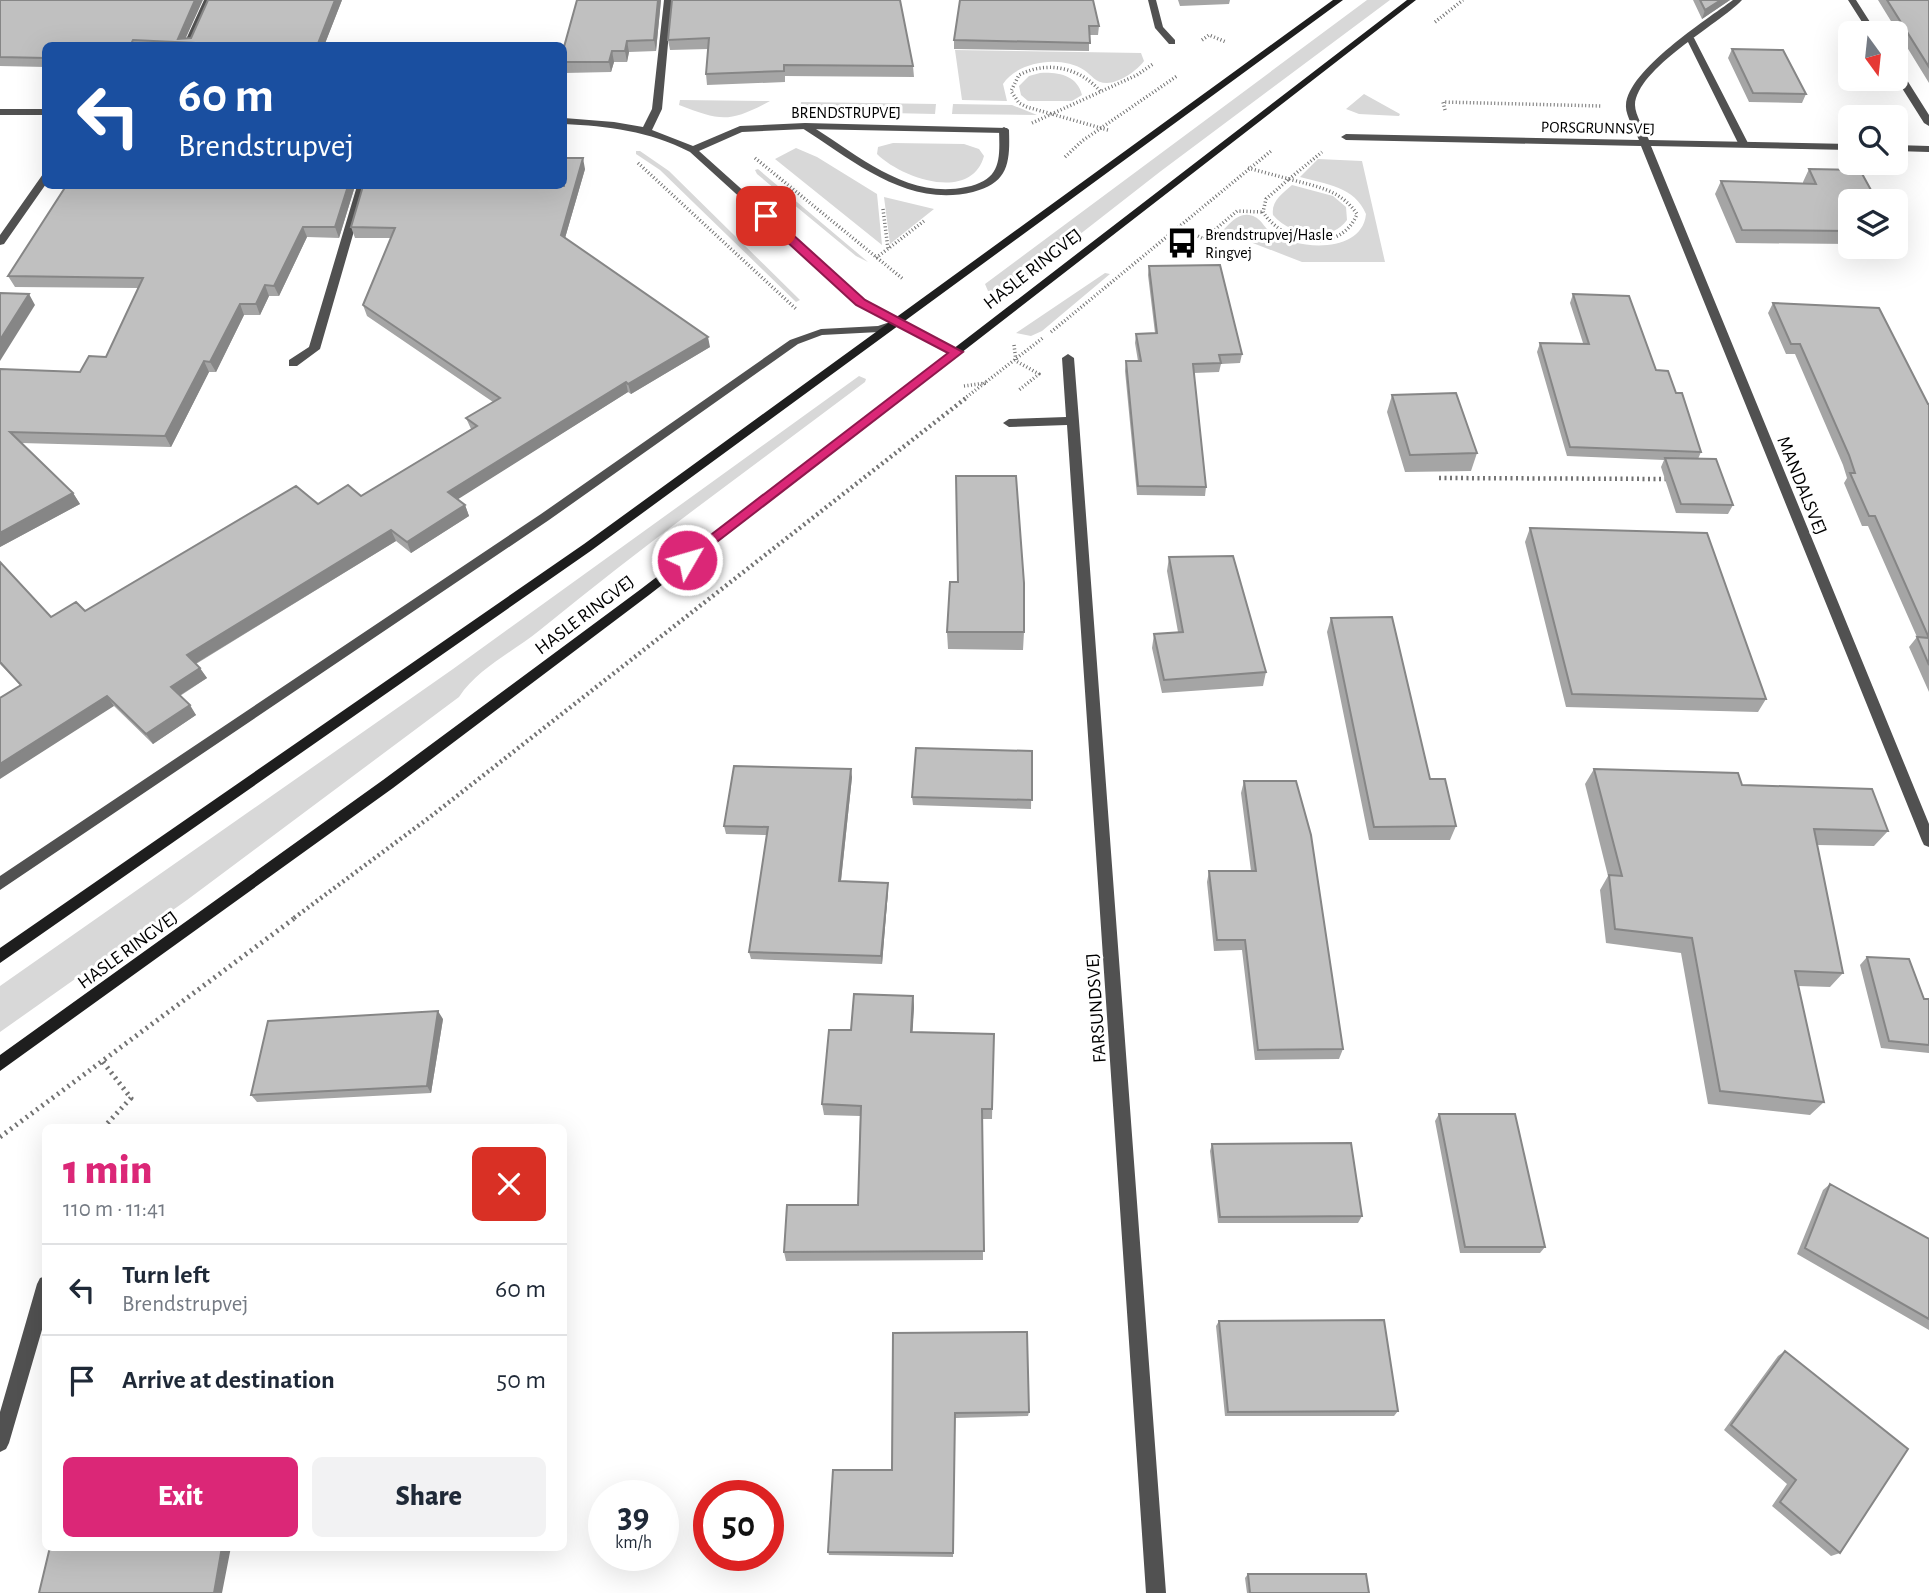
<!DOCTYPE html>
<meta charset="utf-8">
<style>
body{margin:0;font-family:"Alegreya Sans",sans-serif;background:#f2f2f3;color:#1f2937;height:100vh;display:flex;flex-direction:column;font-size:26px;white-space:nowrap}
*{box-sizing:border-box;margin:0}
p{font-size:23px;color:#747a83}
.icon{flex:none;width:38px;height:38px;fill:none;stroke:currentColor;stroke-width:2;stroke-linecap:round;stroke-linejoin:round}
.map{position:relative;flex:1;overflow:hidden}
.panel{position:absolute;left:42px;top:1124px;width:525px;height:427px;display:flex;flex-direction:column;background:#fff;border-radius:10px;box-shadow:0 7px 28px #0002}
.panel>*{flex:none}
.banner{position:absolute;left:42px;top:42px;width:525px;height:147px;border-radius:10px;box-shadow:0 7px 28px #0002;background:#1a4fa0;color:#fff;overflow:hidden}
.needle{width:46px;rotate:165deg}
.fabs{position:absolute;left:1838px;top:21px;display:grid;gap:14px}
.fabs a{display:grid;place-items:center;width:70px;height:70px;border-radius:10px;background:#fff;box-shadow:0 7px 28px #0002;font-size:35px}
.speed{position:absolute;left:588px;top:1480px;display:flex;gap:14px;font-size:35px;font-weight:700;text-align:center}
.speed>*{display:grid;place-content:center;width:91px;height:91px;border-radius:50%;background:#fff;box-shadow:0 7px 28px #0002;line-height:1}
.speed small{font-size:18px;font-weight:400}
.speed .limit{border:10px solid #d22;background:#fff;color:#111}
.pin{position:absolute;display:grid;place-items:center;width:60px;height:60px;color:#fff;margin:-30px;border-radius:14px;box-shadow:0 4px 10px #0006}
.me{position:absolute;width:77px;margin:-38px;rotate:52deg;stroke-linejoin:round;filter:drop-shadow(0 0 5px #0008)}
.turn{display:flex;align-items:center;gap:24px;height:147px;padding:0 21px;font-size:32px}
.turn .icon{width:91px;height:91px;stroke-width:2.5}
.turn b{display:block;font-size:49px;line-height:60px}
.round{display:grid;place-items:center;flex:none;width:74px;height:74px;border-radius:10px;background:#f2f2f3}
.overview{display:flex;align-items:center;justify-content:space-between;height:119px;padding:0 21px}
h1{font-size:42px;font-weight:800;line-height:52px;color:#db2777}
.primary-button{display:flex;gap:14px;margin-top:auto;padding:14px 21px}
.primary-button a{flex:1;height:80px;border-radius:10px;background:#db2777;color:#fff;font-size:28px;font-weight:800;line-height:80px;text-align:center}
.primary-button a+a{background:#f2f2f3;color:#1f2937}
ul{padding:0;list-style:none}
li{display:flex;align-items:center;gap:21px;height:91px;padding:0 21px;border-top:2px solid #e0e1e3}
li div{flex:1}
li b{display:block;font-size:26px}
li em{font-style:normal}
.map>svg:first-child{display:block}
.green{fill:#d8d8d8}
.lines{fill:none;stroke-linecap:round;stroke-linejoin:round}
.path-far2{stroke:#737373;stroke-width:3.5;stroke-dasharray:1 2.5;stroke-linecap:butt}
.path-far1{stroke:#737373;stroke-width:4.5;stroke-dasharray:2 3.5;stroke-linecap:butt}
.path{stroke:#737373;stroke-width:5;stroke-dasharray:2 4.5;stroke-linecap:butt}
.lane{fill:#515151;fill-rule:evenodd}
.street{fill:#515151;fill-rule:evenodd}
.secondary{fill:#1e1e1e;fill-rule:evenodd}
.wall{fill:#a5a5a5}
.shaded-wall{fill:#868686}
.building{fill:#c0c0c0;stroke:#868686;stroke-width:2}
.route{fill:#db2777;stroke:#8e194d;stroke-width:2}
.labels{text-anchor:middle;stroke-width:6;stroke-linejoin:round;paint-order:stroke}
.far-street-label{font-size:16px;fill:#000;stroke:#fff}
.far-poi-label{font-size:16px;fill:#000;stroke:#fff;text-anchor:start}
.street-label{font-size:19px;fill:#000;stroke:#fff}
</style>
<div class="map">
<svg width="1929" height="1593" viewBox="0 0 1929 1593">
<rect width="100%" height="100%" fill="#fff"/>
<!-- green -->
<path class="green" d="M1367 0H1390L1161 171 1011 288 1000 293 988 291 985 284Z
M955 50 1141 53 1144 61C1138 70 1119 83 1107 83 1095 83 1092 75 1084 70 1061 55 1018 61 1003 84L1007 101 962 100Z
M1040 73C1058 72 1077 75 1082 95L1072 101H1028L1021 95 1019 86 1029 76Z
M1364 94 1400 114 1399 116 1359 114 1346 109Z
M680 100 770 101C729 123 721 121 679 105Z
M801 102 936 104 935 114 800 111Z
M953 104 1012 105 1037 115 952 114Z
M893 143 964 144 979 149 984 156C971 203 901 178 877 154L878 147Z
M796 148 817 157 877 194 882 245 775 159Z
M640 151 669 171 800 300 796 302 660 170 636 154V151Z
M1318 159 1362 161 1385 262H1302L1222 231C1230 224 1237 213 1249 215 1262 217 1263 228 1273 234 1299 250 1362 254 1366 214 1355 187 1326 184 1300 177Z
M758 169 868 262 856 256 757 174 755 170Z
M1292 185 1333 196 1346 207 1347 220C1330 244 1290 235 1273 215 1271 201 1282 194 1292 185Z
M884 197 934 209 890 244Z
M1105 273 1110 274 1042 331 1031 336 1016 333Z
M859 376 866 379 865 382C756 464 645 544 540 630 513 652 478 668 459 697L187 900 0 1032V986L453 669Z"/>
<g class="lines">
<!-- path-far2 -->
<path class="path-far2" d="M1435 22 1463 0
M1202 40 1209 35 1226 42
M1100 91C1080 68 1048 60 1019 75L1011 91 1019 103 1027 107 1108 130
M1445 110 1443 102 1601 106
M1032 123 1137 75 1153 64
M1065 157 1082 141 1177 76
M755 158 903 279
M638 163 796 309
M1248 168 1289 179
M1289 179C1317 187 1340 189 1357 214 1341 255 1283 244 1263 212L1266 199Z
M1289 179 1322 152
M883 209 888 249
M1179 227 1204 239 1237 211 1263 212
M876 258 924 221
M1051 332 1271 151
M1014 345 1016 361 1039 374 1019 390
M964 386 986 383
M964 399 1044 337"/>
<!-- path-far1 -->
<path class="path-far1" d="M1439 478 1670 479
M294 918 430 817 966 398"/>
<!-- path -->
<path class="path" d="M103 1062 131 1098 104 1127
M0 1137 296 917"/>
<!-- lane -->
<path class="lane" d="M1690 35 1694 38 1749 145 1747 147 1739 145 1686 38Z
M802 124H808C856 153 906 200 966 187 1001 180 1000 160 999 130L1004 127 1009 130C1010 162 1009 183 973 192 907 208 854 161 802 128Z"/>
<!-- street -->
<path class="street" d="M204 0H212L192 46H183Z
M664 0H672L662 109 652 130 693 146 740 126 805 123 1007 128 1009 130 1004 133 805 129 742 132 699 151 865 300 960 350V354H952L899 326 879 332 822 335 798 344 549 520 0 890V876L541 514 790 340 821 329 878 326 890 322 857 304 690 152C649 131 608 126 564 124V118L614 122 643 127 652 109Z
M1148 0H1156L1163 27 1175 40V44H1169L1155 28Z
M1733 0H1742C1718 25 1637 68 1635 105 1635 115 1645 131 1649 140L1850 144V150L1651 146 1929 824V847L1924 845 1922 841 1641 146 1346 140 1341 137 1346 134 1639 140C1635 130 1625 115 1626 105 1628 70 1706 20 1733 0Z
M1848 0H1856L1877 33H1869Z
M1895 66 1900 69 1929 115V126L1924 123 1895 77Z
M0 109H46V115H0Z
M1895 145 1929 146V152L1895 151Z
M46 173V184L4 244 0 245V235L43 174Z
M357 186H367L320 349 297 366H289V360L309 347Z
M1068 354 1074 358 1079 421 1166 1593H1146L1067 425 1009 427 1003 423 1009 419 1066 417 1062 358Z
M46 1276V1316L9 1443 6 1449 0 1452V1412L37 1284 40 1278Z"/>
<!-- secondary -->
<path class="secondary" d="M1333 0H1343L592 550 0 963V948L584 544Z
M1407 0H1416L649 595 393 788 0 1071V1055L383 780 641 589Z"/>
</g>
<!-- wall -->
<path class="wall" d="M0 0 186 39 342 0 324 46H46V67L0 66Z
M661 0 656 51 629 52 627 62H614L611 72 564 73V47Z
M672 0 913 66 914 77 785 76V82L707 85 706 74 708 49 670 50 668 40Z
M960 0 1099 26 1098 35H1089V51L954 49V40Z
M1178 0H1230L1229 4 1180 6Z
M1693 0H1730L1702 19Z
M1878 0H1929V83Z
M1732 49 1806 94 1802 103 1749 102 1728 58Z
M585 169 565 238 710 347 631 394 628 392 457 499 465 505 469 516 411 553 396 541 196 664 207 678 180 696 196 715 153 744 114 706 20 685 0 664V562L51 617 85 611 318 504 361 496 471 429 466 418 493 402 367 316 363 305 391 238H355L351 227Z
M1809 169 1850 201V244L1736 243 1715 194 1721 181 1803 183V182Z
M66 186H355L339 238 307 237 279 296H269L260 315H244L216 372H209L171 447 21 443 73 493 80 504 0 547V369L80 372 106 357 138 288 15 287 8 276Z
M1149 266 1242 354 1240 363 1221 364 1219 372 1194 373 1206 487 1205 496 1137 495 1125 371 1126 361H1138L1135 343 1136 334 1155 333 1148 275Z
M1573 294 1656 370 1676 393 1701 452 1698 459 1733 505 1728 514 1676 513 1661 467 1664 460 1567 456 1537 352 1540 343H1583L1570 303Z
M1773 303 1929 404V692L1909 647 1917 637 1868 526H1862L1844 483 1847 478 1843 465 1795 354H1786L1768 313Z
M1392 395 1477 453 1471 471 1405 472 1387 412Z
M1530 528 1766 699 1758 712 1566 707 1525 542Z
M1169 557 1266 672 1263 686 1162 693 1152 648 1154 634 1178 632 1167 571Z
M1331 618 1430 779 1456 826 1450 840H1369L1327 632Z
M947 632H1024L1023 650 948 649Z
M1032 751 1031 809 913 805 912 797Z
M1594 769 1742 785 1888 831 1874 846 1817 845 1843 973 1830 987 1798 986 1824 1102 1810 1115 1708 1104 1681 953 1606 943 1600 890 1608 876 1585 784Z
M852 777 841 881 888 891 882 964 751 959 749 952 767 835 726 834 724 826Z
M1244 781 1343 1049 1339 1059 1255 1060 1242 950 1214 951 1207 882 1209 871H1251L1241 793Z
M1867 957 1924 999H1929V1053L1881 1048 1860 965Z
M913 996 914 1007 912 1032 994 1034 992 1119H982L983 1260 786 1261 784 1252 858 1205 860 1116 824 1115 822 1104 851 1030Z
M443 1019 431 1093 257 1102 251 1095Z
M1439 1114 1545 1247 1540 1253H1460L1435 1121Z
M1212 1144 1362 1216 1358 1223H1218L1210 1151Z
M1830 1184 1929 1239V1330L1797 1254 1823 1190Z
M1219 1321 1398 1411 1394 1416H1225L1216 1326Z
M893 1333 1029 1412 1028 1416 955 1418 953 1557 829 1555 828 1552 892 1470Z
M1785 1351 1840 1553 1831 1556 1772 1506 1787 1484 1724 1430 1778 1356Z
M1248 1574 1369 1593H1247L1245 1578Z"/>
<!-- shaded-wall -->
<path class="shaded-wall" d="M195 0H203L184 42 178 39Z
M335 0H342L324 46H317Z
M658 0H661L656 51 654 40Z
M1721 0H1730L1702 19 1705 10Z
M627 41 629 52 627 62 625 51Z
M612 51 614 62 611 72 609 62Z
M583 158 585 169 563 245 561 235Z
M348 186H355L339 238 335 227Z
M303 227 307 237 279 296 274 286Z
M265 285 269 296 260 315 256 304Z
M29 294 35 305 0 361V340Z
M240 304 244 315 216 372 210 362Z
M708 337 710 347 631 394 628 384Z
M204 361 209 372 171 447 165 436Z
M626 382 628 392 452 503 448 492Z
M73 493 80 504 0 547V533Z
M465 505 469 516 411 553 407 542Z
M391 530 396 541 193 665 187 655Z
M200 668 207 678 177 697 171 687Z
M107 696 114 706 0 779V764Z
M190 705 196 715 153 744 146 734Z
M851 769 852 777 840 889 839 881Z
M888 883V891L882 964 881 956Z
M913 996 914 1007 912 1042 911 1032Z
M438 1011 443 1019 431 1093 427 1086Z
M222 1547H231L222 1593H214Z"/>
<!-- building -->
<path class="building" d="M0 0H195L178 39 191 38 208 0H335L317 46H216V44L133 40 130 46H46V58L0 57Z
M577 0H658L654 40 627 41 625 51H612L609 62H564V47Z
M672 0H900L913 66 784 65V71L706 74 709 38 668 40Z
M960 0H1093L1099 26H1089L1090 43 954 40Z
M1700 0H1721L1705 10Z
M1887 0H1929V67Z
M1732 49 1783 50 1806 94 1753 93Z
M564 158H583L561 235 708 337 628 384 626 382 448 492 465 505 407 542 391 530 187 655 200 668 171 687 190 705 146 734 107 696 0 764V698L21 685 0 662V562L51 617 76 602 85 611 296 486 318 504 348 485 361 496 477 426 466 418 500 398 363 305 395 228 351 227 363 186H564Z
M1809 169 1860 170 1877 201H1850V231L1742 230 1721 181 1816 184Z
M66 186H348L335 227H303L274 286 265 285 256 304H240L210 362 204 361 165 436 10 432 73 493 0 533V369L80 372 89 356 106 357 143 278 8 276Z
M1220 265 1242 354 1219 355 1221 363 1193 364 1206 487 1138 486 1126 361H1141L1136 334 1157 333 1149 266Z
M0 293 29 294 0 340Z
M1573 294 1629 296 1656 370 1668 371 1676 393H1682L1701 452 1570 447 1540 343 1589 344Z
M1773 303 1879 308 1928 404H1929V665L1917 637 1929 638 1875 516H1869L1850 473H1855L1849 455 1800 344H1791Z
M1456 393 1477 453 1410 455 1392 395Z
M1665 458 1716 459 1733 505 1681 504Z
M956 476H1016L1024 583V632H947L950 582H958Z
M1530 528 1707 533 1766 699 1572 694Z
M1233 556 1266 672 1164 680 1154 634 1183 632 1169 557Z
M1392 617 1430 779H1445L1456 826 1374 827 1331 618Z
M916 748 1032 751V800L912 797Z
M734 766 851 769 839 881 888 883 881 956 749 952 768 827 724 826Z
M1594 769 1738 773 1742 785 1872 789 1888 831 1814 829 1843 973 1795 971 1824 1102 1720 1091 1692 938 1615 929 1609 875 1622 876Z
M1244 781H1296L1311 835 1343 1049 1258 1050 1245 940H1217L1209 871H1256Z
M1867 957 1909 959 1924 999H1929V1045L1889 1041Z
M854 994 913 996 911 1032 994 1034 992 1109H982L984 1251 784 1252 787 1205H858L861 1106 822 1104 829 1030H851Z
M438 1011 427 1086 251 1095 268 1021Z
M1439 1114H1515L1545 1247H1465Z
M1351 1143 1362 1216 1220 1217 1212 1144Z
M1830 1184 1929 1239V1319L1805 1248Z
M1384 1320 1398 1411 1228 1412 1219 1321Z
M1027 1332 1029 1412 955 1413 953 1553 828 1552 833 1470H892L893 1333Z
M1785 1351 1908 1449 1840 1553 1780 1502 1796 1480 1731 1425Z
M50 1547H222L214 1593H39Z
M1248 1574H1366L1369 1593H1250Z"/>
<!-- route -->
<path class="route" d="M762 214H770L865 300 963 352 687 565 682 564V557L948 353 856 305 762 219Z"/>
<!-- icons -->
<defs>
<g id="bus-bare" transform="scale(2.415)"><path d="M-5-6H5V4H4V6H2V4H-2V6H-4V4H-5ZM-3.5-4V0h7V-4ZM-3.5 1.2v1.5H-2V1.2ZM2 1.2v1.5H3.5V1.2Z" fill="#000" stroke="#fff" stroke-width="2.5" paint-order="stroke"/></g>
</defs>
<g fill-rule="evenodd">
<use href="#bus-bare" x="1182" y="243"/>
</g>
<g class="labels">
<!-- far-street labels -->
<g class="far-street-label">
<text x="846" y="118">BRENDSTRUPVEJ</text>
<text transform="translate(1598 127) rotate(1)" y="6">PORSGRUNNSVEJ</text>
</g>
<!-- far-poi labels -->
<g class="far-poi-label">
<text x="1205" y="240">Brendstrupvej/Hasle<tspan x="1205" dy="18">Ringvej</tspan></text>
</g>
<!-- street labels -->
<g class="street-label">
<text transform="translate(1032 268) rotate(-38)" y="7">HASLE RINGVEJ</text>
<text transform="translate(1803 485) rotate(68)" y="7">MANDALSVEJ</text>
<text transform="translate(584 614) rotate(-37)" y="7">HASLE RINGVEJ</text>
<text transform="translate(127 949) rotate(-36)" y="7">HASLE RINGVEJ</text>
<text transform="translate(1095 1008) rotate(-94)" y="7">FARSUNDSVEJ</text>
</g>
</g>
</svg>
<div class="fabs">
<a><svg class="needle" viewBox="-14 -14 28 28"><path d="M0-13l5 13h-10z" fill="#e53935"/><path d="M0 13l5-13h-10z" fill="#747a83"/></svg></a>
<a><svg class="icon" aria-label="search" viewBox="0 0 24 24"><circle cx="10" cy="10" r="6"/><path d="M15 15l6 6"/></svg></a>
<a><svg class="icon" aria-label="layers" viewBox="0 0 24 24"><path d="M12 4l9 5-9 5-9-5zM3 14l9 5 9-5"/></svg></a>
</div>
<div class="speed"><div>39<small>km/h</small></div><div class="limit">50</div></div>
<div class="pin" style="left:766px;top:216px;background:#d93025"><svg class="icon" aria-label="arrive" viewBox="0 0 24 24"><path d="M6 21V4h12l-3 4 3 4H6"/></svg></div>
<svg class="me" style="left:687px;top:560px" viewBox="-20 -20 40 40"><circle r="17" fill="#db2777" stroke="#fff" stroke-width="3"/><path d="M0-11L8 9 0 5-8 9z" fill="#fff"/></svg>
<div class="banner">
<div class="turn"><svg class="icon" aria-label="left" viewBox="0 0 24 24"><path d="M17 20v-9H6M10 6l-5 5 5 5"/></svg><div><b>60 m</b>Brendstrupvej</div></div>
</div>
<section class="panel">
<div class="overview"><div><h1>1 min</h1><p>110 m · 11:41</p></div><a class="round" style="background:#d93025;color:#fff"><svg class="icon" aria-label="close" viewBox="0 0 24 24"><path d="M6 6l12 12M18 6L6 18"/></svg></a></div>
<ul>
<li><svg class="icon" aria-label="left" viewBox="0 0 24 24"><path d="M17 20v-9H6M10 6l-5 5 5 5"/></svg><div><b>Turn left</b><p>Brendstrupvej</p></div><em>60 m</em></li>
<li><svg class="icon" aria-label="arrive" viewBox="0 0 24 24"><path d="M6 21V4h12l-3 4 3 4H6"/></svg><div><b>Arrive at destination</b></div><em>50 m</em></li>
</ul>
<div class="primary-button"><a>Exit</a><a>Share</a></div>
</section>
</div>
